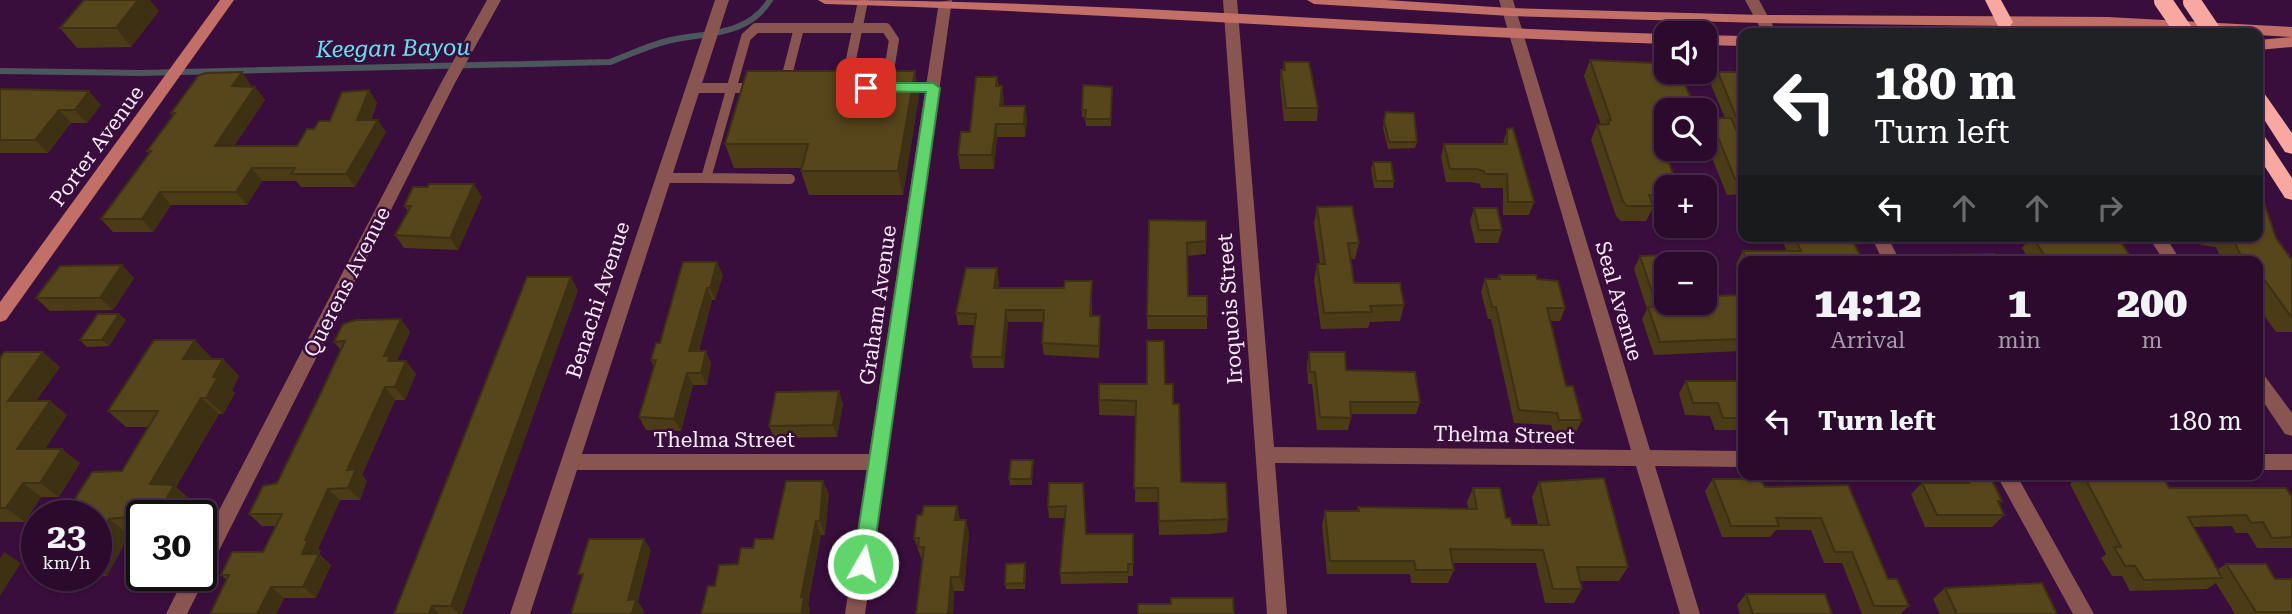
<!DOCTYPE html>
<meta charset="utf-8">
<style>
body{margin:0;font-family:"Roboto Serif",serif;background:#371839;color:#f1f3f6;height:100vh;display:flex;flex-direction:column;font-size:26px;white-space:nowrap}
*{box-sizing:border-box;margin:0}
p{font-size:23px;color:#a69aaa}
.icon{flex:none;width:38px;height:38px;fill:none;stroke:currentColor;stroke-width:2;stroke-linecap:round;stroke-linejoin:round}
.map{position:relative;flex:1;overflow:hidden}
.details{position:absolute;left:1738px;top:256px;width:525px;height:224px;display:flex;flex-direction:column;background:#2b0a2d;border-radius:14px;box-shadow:0 2px 5px #0004,0 0 0 2px #472b49}
.details>*{flex:none}
.top-card{position:absolute;left:1738px;top:28px;width:525px;height:214px;border-radius:14px;box-shadow:0 2px 5px #0004,0 0 0 2px #472b49;background:#202124;color:#fff;overflow:hidden}
.tools{position:absolute;left:1654px;top:21px;display:grid;gap:14px}
.tools a{display:grid;place-items:center;width:63px;height:63px;border-radius:14px;background:#2b0a2d;box-shadow:0 2px 5px #0004,0 0 0 2px #472b49;font-size:35px}
.speed{position:absolute;left:21px;top:500px;display:flex;gap:14px;font-size:35px;font-weight:700;text-align:center}
.speed>*{display:grid;place-content:center;width:91px;height:91px;border-radius:50%;background:#2b0a2d;box-shadow:0 2px 5px #0004,0 0 0 2px #472b49;line-height:1}
.speed small{font-size:18px;font-weight:400}
.speed .limit{border:4px solid #111;border-radius:10px;background:#fff;color:#111}
.pin{position:absolute;display:grid;place-items:center;width:60px;height:60px;color:#fff;margin:-30px;border-radius:14px;box-shadow:0 4px 10px #0006}
.me{position:absolute;width:77px;margin:-38px;rotate:8deg;stroke-linejoin:round;filter:drop-shadow(0 0 5px #0008)}
.turn{display:flex;align-items:center;gap:24px;height:147px;padding:0 21px;font-size:32px}
.turn .icon{width:91px;height:91px;stroke-width:2.5}
.turn b{display:block;font-size:49px;line-height:60px}
.lanes{display:flex;align-items:center;height:66px;padding:0 21px;background:#0003;justify-content:center;gap:35px;direction:ltr}
.lanes .off{opacity:.35}
.eta{display:flex;justify-content:space-evenly;align-items:center;height:119px;text-align:center}
.eta b{font-size:42px;font-weight:800;line-height:49px}
ul{padding:0;list-style:none}
li{display:flex;align-items:center;gap:21px;height:91px;padding:0 21px}
li div{flex:1}
li b{display:block;font-size:26px}
li em{font-style:normal}
.map>svg:first-child{display:block}
.lines{fill:none;stroke-linecap:round;stroke-linejoin:round}
.stream{stroke:#4c565d;stroke-width:6}
.lane{stroke:#895550;stroke-width:10}
.street{fill:#895550;fill-rule:evenodd}
.secondary{fill:#c26f68;fill-rule:evenodd}
.highway{fill:#f7a9a1;fill-rule:evenodd}
.highway-bridge{stroke:#f7a9a1;stroke-width:18}
.wall{fill:#4b3b17}
.shaded-wall{fill:#3d3013}
.building{fill:#57451b;stroke:#3d3013;stroke-width:2}
.route{fill:#60d56b;stroke:#3e8a46;stroke-width:2}
.labels{text-anchor:middle;stroke-width:5;stroke-linejoin:round;paint-order:stroke}
.street-label{font-size:21px;fill:#fcecfc;stroke:#390e3c}
.water-label{font-size:23px;font-style:italic;fill:#66e3f1;stroke:#390e3c}
</style>
<div class="map">
<svg width="2292" height="614" viewBox="0 0 2292 614">
<rect width="100%" height="100%" fill="#390e3c"/>
<g class="lines">
<!-- stream -->
<path class="stream" d="M0 71 140 73 610 62C629 55 647 46 667 41 705 32 747 37 770 0"/>
<!-- lane -->
<path class="lane" d="M785 83 799 28
M846 84 863 1
M694 88H757
M661 178H706L746 37 756 28H886L894 40 887 83
M706 178 790 179"/>
<!-- street -->
<path class="street" d="M487 0H501L455 83 187 614H166L185 576H201V545L441 83Z
M715 0H729L582 454H869L939 2 952 0 865 614H845L867 470H577L530 614H510Z
M1223 0H1237L1274 447 1631 450 1499 0H1513L1650 450 1743 451V467L1655 466 1700 614H1680L1636 466 1275 463 1287 614H1267Z
M1745 0H1759L1777 33H1763Z
M2004 17 2009 19 2019 33H2005L1997 22Z
M1871 236H1887L1900 261H1883Z
M2148 236H2165L2181 261H2164Z
M2258 373 2264 375 2292 413V436L2285 434 2258 394Z
M2258 454H2292V470H2258Z
M1996 474H2016L2094 614H2073Z"/>
<!-- secondary -->
<path class="secondary" d="M220 0H234L6 320 0 322V302Z
M818 0C1101 0 1383 26 1666 34V44C1385 35 1106 12 825 4Z
M1307 0H1386L1510 8 1762 15 2108 17 2292 27V37L2108 27 1762 23 1510 16 1314 4Z
M1704 35 1743 36V46L1704 45Z
M2292 37V47L2258 50V40Z"/>
<!-- highway -->
<path class="highway" d="M1985 0H2001L2013 22 2010 26H1998Z
M2258 91 2264 93 2292 133V154L2285 152 2258 110Z
M2258 135 2265 137 2292 178V200L2285 198 2258 156Z"/>
<!-- highway-bridge -->
<path class="highway-bridge" d="M2163 1 2185 33
M2192 2 2213 33"/>
</g>
<!-- wall -->
<path class="wall" d="M159 11 131 47 77 48 60 28Z
M1590 60 1666 149H1704V118H1725L1711 85 1718 72H1743V132L1738 133 1743 145V194L1727 195 1710 153H1677L1670 165 1666 187V210H1652L1646 221H1621L1616 216 1591 140 1597 125H1601L1584 76Z
M1284 62 1318 108 1317 121H1284L1280 83 1281 70H1283Z
M997 77 999 86 1004 100 1003 106H1025L1027 120 1025 137H997L994 169H960L958 155Z
M251 85 250 87H255L265 100 234 146H297L314 129 330 121 369 90 377 103 371 120 386 132 355 187H301L296 181H262L247 205H171L153 232H113L101 219 149 154 147 151 173 116 171 113Z
M1112 87 1111 126H1086L1085 117H1082V110Z
M0 90 101 105 87 123H71L48 153H0Z
M919 95 903 195H809L801 171 802 168H734L725 144Z
M1386 112 1417 142 1415 148 1388 149 1383 128Z
M1507 129 1534 202 1529 215H1503V188H1481L1480 184 1472 182H1446L1441 157 1444 144H1503Z
M1373 162 1394 181 1393 188H1374L1371 169Z
M482 197 458 250 404 248 395 235 408 211 404 206Z
M1317 207 1359 243 1355 259H1351L1354 283 1404 305 1400 321 1370 322 1368 328 1321 329 1314 280 1317 264H1320L1314 224Z
M1474 208 1502 230 1498 243H1475L1470 221Z
M1149 220 1206 241V254L1187 256 1188 296 1207 316V329H1147Z
M1780 236H1850L1863 261H1743V281L1736 264 1743 251H1787Z
M2031 236H2117L2133 261H2030L2022 248Z
M2195 236H2258L2276 238 2292 260V332H2276L2258 307V261H2222L2216 247 2201 245Z
M1939 255 1998 261H1935Z
M1640 256 1713 296 1743 295V355L1741 351 1654 355 1642 319 1647 309 1634 269Z
M683 262 723 275 715 300H712L699 351 711 363 707 385H693L681 431 646 430 639 417 654 367 651 360 660 343Z
M122 265 134 278 113 310 50 311 36 298Z
M1499 275 1537 279 1565 308 1560 321H1550L1566 386 1582 420 1576 432H1553L1551 425 1514 423 1491 319H1488L1481 292 1485 279H1498Z
M999 281 998 288H1064L1092 281V316L1100 328 1099 358 1044 355 1042 343 1044 322H1008L1004 368H973L971 357 975 325H958L956 313Z
M578 290 462 614H394Z
M119 314 126 320 109 346 87 347 80 340Z
M401 319 410 332 397 361H406L416 374 405 400H395L362 475 367 481 360 500H340L318 549 321 551 319 554 331 565 316 598H284L276 614H210L227 580 221 575 263 552 276 526H262L249 514 277 483 318 399 341 350 334 342Z
M1309 352 1346 370 1420 402 1416 414H1351V418L1348 430H1317L1312 384H1308L1307 365Z
M211 357 210 359H223L239 376 232 390 235 393 223 414H219L176 487 192 501 184 516H142V533L129 535 107 576H96V516H70L66 513 122 471 148 427H126L108 411Z
M0 358 60 367 36 401H50L67 415 45 449 80 463 59 497H41L25 522H0Z
M1686 381H1743V430H1715L1710 416 1685 415 1679 393Z
M1165 384 1173 404 1181 482 1228 519 1227 532 1211 534 1159 535 1158 502H1135L1136 416 1099 415V400Z
M839 391 843 404 837 437 774 438 769 426Z
M1033 460V466L1032 485H1010L1009 479Z
M2081 474H2115L2169 488 2292 497V548H2257L2248 533H2236L2232 526 2193 527 2217 570 2226 564 2275 579H2292V614H2235L2216 583 2207 589 2130 591 2122 576H2112L2101 558 2106 554 2070 484Z
M1965 476 2002 501 1999 504 2004 515 1992 527H1925L1911 494 1922 483H1959Z
M1713 479 1765 487 1848 485 1888 579 1909 606 1900 614H1862L1842 563H1824L1811 530H1776L1770 537H1722L1705 491Z
M823 481 829 494 825 535H821L808 604 810 610 809 614H701L715 586 753 548 773 539Z
M1539 482 1628 567 1619 581H1580L1582 589 1574 603H1545L1536 563H1453L1454 570 1448 583H1411L1410 574H1327L1322 525 1325 511H1357L1358 507 1468 509 1467 502 1473 488 1512 525H1538L1532 497Z
M1049 483 1086 534H1133V576H1128V583L1061 584 1060 573 1065 518H1049L1048 507Z
M957 506 960 520H966L969 534 964 591H954L953 614H916L922 561 914 538Z
M1025 563 1026 569 1025 589H1006L1005 584Z
M1945 588 2057 614H1940L1933 599Z
M1746 594 1832 614H1740L1737 605Z"/>
<!-- shaded-wall -->
<path class="shaded-wall" d="M138 0H150L159 11 131 47 116 28Z
M915 71 919 95 903 195 898 171Z
M242 72 251 85 242 99 232 86Z
M1002 86 1004 100 1002 120 1000 106Z
M255 87 265 100 226 158 215 146Z
M369 90 377 103 365 132 357 120Z
M89 91 101 105 87 123 75 110Z
M1025 106 1027 120 1025 137 1024 124Z
M59 110 71 123 48 153 35 140Z
M378 120 386 132 355 187 346 174Z
M996 124 997 137 994 169 992 155Z
M1677 149H1679L1677 153 1662 178 1669 163Z
M252 168 262 181 247 205 236 192Z
M474 184 482 197 458 250 450 238Z
M160 192 171 205 153 232 142 219Z
M717 262 723 275 715 300 710 288Z
M122 265 134 278 113 310 100 298Z
M997 268 999 281 996 300 994 288Z
M571 277 578 290 462 614H459L451 606Z
M707 288 712 300 695 364 689 351Z
M1006 310 1008 322 1004 368 1002 357Z
M119 314 126 320 109 346 102 340Z
M401 319 410 332 396 363 398 374 384 356Z
M195 340 211 357 200 376 183 359Z
M706 351 711 363 707 385 701 373Z
M43 352 60 367 26 415 8 401Z
M223 359 239 376 232 390 235 393 223 414 206 398 213 377Z
M406 361 416 374 405 400 395 387Z
M687 373 693 385 681 431 674 419Z
M385 387 395 400 362 475 367 481 360 500 348 488 347 470Z
M839 391 843 404 837 437 833 425Z
M201 398 219 414 176 487 192 501 184 516H161L158 514 150 484Z
M50 401 67 415 36 463 17 449Z
M62 449 80 463 59 497 40 483Z
M823 481 829 494 825 535 820 521Z
M23 483 41 497 25 522 6 508Z
M328 489 340 500 318 549 321 551 319 554 331 565 316 598 303 587 302 554 305 540Z
M957 506 960 520H955Z
M109 519 129 535 107 576 96 568V543Z
M966 520 969 534 964 591 960 577Z
M816 521 821 535 808 604 810 610 809 614H801V597Z
M644 539 651 550 638 602 644 610 643 614H632L628 600Z
M4 552 21 563 0 596V558Z
M951 577 954 591 953 614H948Z
M271 587 284 598 276 614H257Z
M432 606 439 614H429Z"/>
<!-- building -->
<path class="building" d="M84 0H138L116 28H60Z
M1590 60 1655 63 1661 79 1683 80 1696 110H1666V149H1677L1669 163 1678 187H1666V195H1649L1653 206H1627L1623 201 1597 125 1609 124 1608 120H1611Z
M1284 62H1309L1318 108H1286L1281 70H1285Z
M747 71H915L898 171H801L808 144H725Z
M242 72 232 86 255 87 215 146H297L307 129H314L319 121H330L342 92 369 90 357 120H378L346 174H291L295 168H252L236 192H160L142 219H101L151 151H147L175 113H171L199 75 206 73Z
M1718 72H1743V119H1737Z
M976 77H997L996 86H1002L1000 106H1025L1024 124H996L992 155H958L961 132H970Z
M1083 85 1112 87 1111 119H1085L1086 110H1082Z
M1 89 89 91 75 110H59L35 140H0V90Z
M1386 112 1414 113 1417 142H1389L1384 121Z
M1704 118H1731L1743 145V179H1735L1718 137H1704Z
M1513 128 1534 202H1508L1507 174H1485L1484 171 1476 169H1450L1444 144H1507V129Z
M1373 162H1391L1394 181H1376Z
M429 184H474L450 238 395 235 411 206H404L413 187H428Z
M2258 188 2261 194 2276 238 2292 260V318L2258 271V261H2243L2232 236H2258Z
M1352 206 1359 243H1348L1354 283H1400L1404 305 1370 306 1372 312 1324 313 1317 264H1325L1317 207Z
M1474 208H1497L1502 230H1479Z
M1149 220 1206 221V241L1187 243 1188 296H1207V316H1147Z
M1794 236H1850L1863 261H1747L1743 251H1801Z
M2032 236H2117L2133 261H2048Z
M1697 254 1701 264H1666V303H1704V273L1713 296 1743 295V339L1660 342 1648 307H1657L1640 256Z
M1994 254 1998 261H1942L1939 255Z
M683 262H717L710 288H707L689 351H706L701 373H687L674 419 639 417 656 360H651L656 343H660Z
M122 265 100 298H36L60 266Z
M966 268H997L994 288H1064L1065 281H1092L1090 316H1100L1099 346 1042 343 1044 310H1006L1002 357H971L976 314 956 313Z
M1499 275H1536L1537 279 1558 281 1565 308H1547L1566 386H1573L1582 420H1559L1557 413 1519 410 1496 307H1492L1485 279H1500Z
M527 277H571L451 606H432L429 614H394Z
M98 314H119L102 340H80Z
M401 319 384 356H390L388 361H406L395 387H385L347 470 356 469 348 488 328 489 305 540H308L302 554H319L303 587H271L257 614H210L229 575H221L232 552H263L282 514H249L263 486 277 483 318 399 345 341 334 342 343 324 356 320Z
M154 340H195L183 359H223L213 377H218L206 398H201L150 484 174 485 158 514 109 519 96 543V516H75L77 513H66L92 472 122 471 158 411H108Z
M1147 341H1164L1165 384H1173V404H1179L1181 482 1226 483 1228 519 1213 520 1159 521 1158 488H1134L1136 401 1099 400V384H1147Z
M4 352H43L8 401H50L17 449H62L40 483H23L6 508H0V358Z
M1309 352H1345L1346 370 1415 372 1420 402H1350L1351 418 1320 417 1315 372H1310Z
M1686 381H1743V418H1723L1718 403H1693Z
M839 391 833 425 769 426 776 392Z
M1011 460H1033L1031 479H1009Z
M2083 474 2163 476 2169 488H2286L2292 497V537L2272 538 2263 522 2251 523 2246 515 2188 517 2222 578 2144 580 2135 566H2125L2114 547H2121Z
M1965 476H1990L2002 501H1998L2004 515H1937L1922 483H1969Z
M1604 478 1628 567H1577L1582 589H1553L1543 550 1450 549 1454 570H1416L1414 561H1330L1325 511H1359L1358 507 1477 509 1473 488H1500L1506 518H1510L1512 525H1549L1539 482Z
M1713 479H1760L1765 487 1848 485 1888 579H1897L1909 606H1874L1852 552H1835L1821 518H1776L1779 526H1731Z
M786 481H823L820 521H816L801 597H804L801 614H701L708 586H715L719 565 738 564 741 548H753L755 539H773Z
M1049 483H1083L1086 534H1133V564H1128V572L1060 573 1066 506 1048 507Z
M924 506H957L955 520H966L960 577H951L948 614H916L924 547H918L919 538H914L917 515H922Z
M589 539H644L628 600 636 599 632 614H571L583 574H578Z
M1025 563 1024 583 1005 584 1006 564Z
M2226 564H2266L2275 579H2292V612H2256Z
M2042 583 2057 614H1957L1945 588Z
M1746 594H1825L1832 614H1753Z
M1171 598H1233L1234 614H1138V604H1171Z"/>
<!-- route -->
<path class="route" d="M866 83H933L940 88 872 564 869 569 863 572 856 569 853 564 926 92 861 91 859 88Z"/>
<g class="labels">
<!-- street labels -->
<g class="street-label">
<text transform="translate(97 146) rotate(-54)" y="7">Porter Avenue</text>
<text transform="translate(347 282) rotate(-63)" y="7">Querens Avenue</text>
<text transform="translate(598 300) rotate(-72)" y="7">Benachi Avenue</text>
<text transform="translate(1619 301) rotate(74)" y="7">Seal Avenue</text>
<text transform="translate(878 305) rotate(-82)" y="7">Graham Avenue</text>
<text transform="translate(1230 309) rotate(-94)" y="7">Iroquois Street</text>
<text transform="translate(1504 435) rotate(1)" y="7">Thelma Street</text>
<text x="724" y="447">Thelma Street</text>
</g>
<!-- water labels -->
<g class="water-label">
<text transform="translate(393 48) rotate(-1)" y="8">Keegan Bayou</text>
</g>
</g>
</svg>
<div class="tools">
<a><svg class="icon" aria-label="sound" viewBox="0 0 24 24"><path d="M4 9h4l5-4v14l-5-4H4zM17 9q2 3 0 6"/></svg></a>
<a><svg class="icon" aria-label="search" viewBox="0 0 24 24"><circle cx="10" cy="10" r="6"/><path d="M15 15l6 6"/></svg></a>
<a>+</a>
<a>−</a>
</div>
<div class="speed"><div>23<small>km/h</small></div><div class="limit">30</div></div>
<div class="pin" style="left:866px;top:88px;background:#d93025"><svg class="icon" aria-label="arrive" viewBox="0 0 24 24"><path d="M6 21V4h12l-3 4 3 4H6"/></svg></div>
<svg class="me" style="left:863px;top:564px" viewBox="-20 -20 40 40"><circle r="17" fill="#60d56b" stroke="#fff" stroke-width="3"/><path d="M0-11L8 9 0 5-8 9z" fill="#fff"/></svg>
<div class="top-card">
<div class="turn"><svg class="icon" aria-label="left" viewBox="0 0 24 24"><path d="M17 20v-9H6M10 6l-5 5 5 5"/></svg><div><b>180 m</b>Turn left</div></div>
<div class="lanes"><svg class="icon" aria-label="left" viewBox="0 0 24 24"><path d="M17 20v-9H6M10 6l-5 5 5 5"/></svg><svg class="icon off" aria-label="ahead" viewBox="0 0 24 24"><path d="M12 20V5M6 11l6-6 6 6"/></svg><svg class="icon off" aria-label="ahead" viewBox="0 0 24 24"><path d="M12 20V5M6 11l6-6 6 6"/></svg><svg class="icon off" aria-label="right" viewBox="0 0 24 24"><path d="M7 20v-9h11M14 6l5 5-5 5"/></svg></div>
</div>
<section class="details">
<div class="eta">
<div><b>14:12</b><p>Arrival</p></div>
<div><b>1</b><p>min</p></div>
<div><b>200</b><p>m</p></div>
</div>
<ul>
<li><svg class="icon" aria-label="left" viewBox="0 0 24 24"><path d="M17 20v-9H6M10 6l-5 5 5 5"/></svg><div><b>Turn left</b></div><em>180 m</em></li>
</ul>
</section>
</div>
